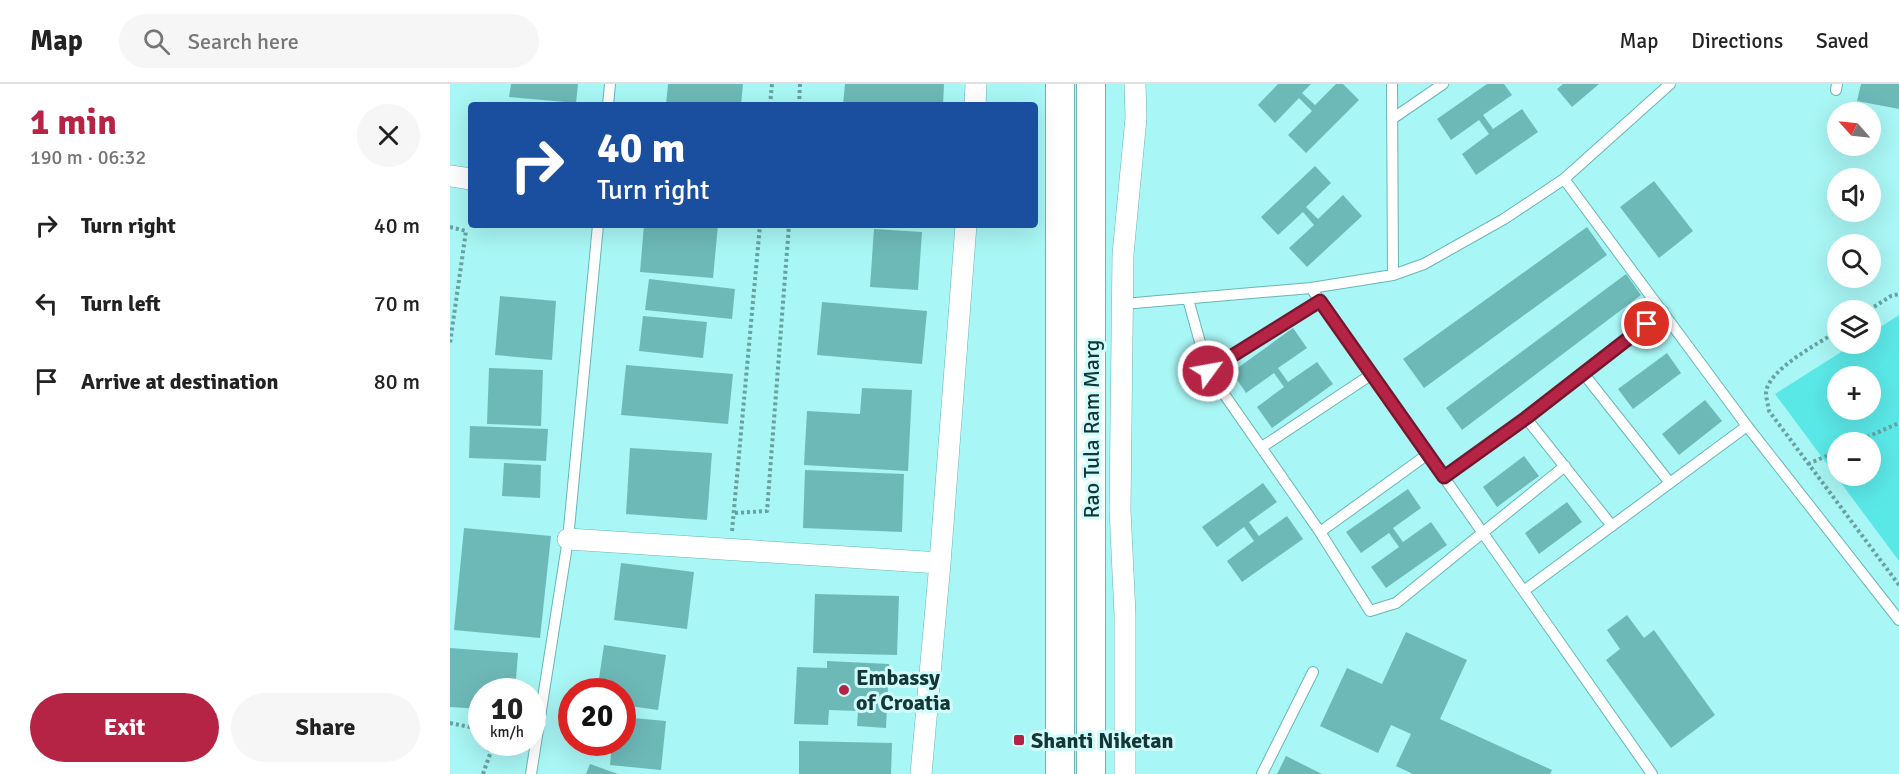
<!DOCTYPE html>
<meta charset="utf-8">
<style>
body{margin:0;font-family:Signika,sans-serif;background:#f6f6f6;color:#222;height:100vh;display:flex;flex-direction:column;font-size:22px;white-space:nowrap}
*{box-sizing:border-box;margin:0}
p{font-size:20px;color:#767676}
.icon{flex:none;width:33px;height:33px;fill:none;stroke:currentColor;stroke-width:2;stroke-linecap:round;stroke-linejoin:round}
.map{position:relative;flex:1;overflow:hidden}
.details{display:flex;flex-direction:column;background:#fff;width:450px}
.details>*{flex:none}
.top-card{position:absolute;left:18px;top:18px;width:570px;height:126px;border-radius:6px;box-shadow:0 6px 24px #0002;background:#1a4fa0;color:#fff;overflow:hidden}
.needle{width:39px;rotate:297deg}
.controls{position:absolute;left:1377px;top:18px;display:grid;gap:12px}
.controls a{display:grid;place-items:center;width:54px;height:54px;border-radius:50%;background:#fff;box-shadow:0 6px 24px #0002;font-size:30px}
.speed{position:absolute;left:18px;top:594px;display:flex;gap:12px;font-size:30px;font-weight:700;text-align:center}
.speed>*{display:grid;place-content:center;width:78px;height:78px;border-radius:50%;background:#fff;box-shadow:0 6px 24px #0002;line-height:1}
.speed small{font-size:15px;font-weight:400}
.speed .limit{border:9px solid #d22;background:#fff;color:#111}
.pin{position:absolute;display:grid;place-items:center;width:51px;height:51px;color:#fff;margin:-26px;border:3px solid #fff;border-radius:50%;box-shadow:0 2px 6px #0007}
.me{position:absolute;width:66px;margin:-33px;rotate:58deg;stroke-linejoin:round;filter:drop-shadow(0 0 4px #0008)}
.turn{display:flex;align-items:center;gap:21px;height:126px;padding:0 30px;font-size:27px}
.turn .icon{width:78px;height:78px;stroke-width:2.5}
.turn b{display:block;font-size:42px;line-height:51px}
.round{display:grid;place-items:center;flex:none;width:63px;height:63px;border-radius:32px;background:#f6f6f6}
.overview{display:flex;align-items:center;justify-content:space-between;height:102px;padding:0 30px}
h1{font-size:36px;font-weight:700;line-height:45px;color:#b62445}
.cta{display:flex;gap:12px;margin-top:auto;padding:12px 30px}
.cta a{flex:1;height:69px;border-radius:36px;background:#b62445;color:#fff;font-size:24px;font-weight:700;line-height:69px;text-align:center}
.cta a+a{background:#f6f6f6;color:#222}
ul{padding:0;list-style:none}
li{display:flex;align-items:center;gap:18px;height:78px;padding:0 30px}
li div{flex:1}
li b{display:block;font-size:22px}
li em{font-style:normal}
header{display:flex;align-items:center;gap:36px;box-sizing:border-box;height:84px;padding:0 30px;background:#fff;border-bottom:2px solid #e0e0e0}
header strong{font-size:28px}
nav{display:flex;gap:33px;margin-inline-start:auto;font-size:21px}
.search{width:420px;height:54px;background:#f6f6f6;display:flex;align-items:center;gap:15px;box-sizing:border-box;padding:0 21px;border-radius:33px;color:#767676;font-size:22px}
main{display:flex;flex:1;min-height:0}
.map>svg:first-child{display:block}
.green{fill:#5ae8e7;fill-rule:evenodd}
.building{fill:#6db9b8}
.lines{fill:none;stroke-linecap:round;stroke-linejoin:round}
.lane-casing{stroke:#69b6b5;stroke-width:12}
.street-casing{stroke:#69b6b5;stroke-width:22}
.secondary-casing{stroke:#69b6b5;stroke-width:30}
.path{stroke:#67a1a1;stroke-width:4;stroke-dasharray:3 3;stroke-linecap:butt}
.lane{stroke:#fff;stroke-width:10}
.street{stroke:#fff;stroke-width:21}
.secondary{stroke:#fff;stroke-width:28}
.route-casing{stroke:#76172d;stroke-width:15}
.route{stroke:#b62445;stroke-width:10}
.poi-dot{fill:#b62445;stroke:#d0fdfc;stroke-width:2}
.labels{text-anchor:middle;stroke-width:6;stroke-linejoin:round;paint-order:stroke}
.street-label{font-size:22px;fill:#153636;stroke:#d0fdfc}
.poi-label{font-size:22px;font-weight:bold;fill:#153636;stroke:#d0fdfc;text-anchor:start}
</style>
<header>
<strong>Map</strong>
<div class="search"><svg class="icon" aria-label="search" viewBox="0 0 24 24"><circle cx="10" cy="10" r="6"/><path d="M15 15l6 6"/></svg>Search here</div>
<nav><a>Map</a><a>Directions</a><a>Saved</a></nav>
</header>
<main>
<section class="details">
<div class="overview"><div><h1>1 min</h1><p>190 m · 06:32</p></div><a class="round"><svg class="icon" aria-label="close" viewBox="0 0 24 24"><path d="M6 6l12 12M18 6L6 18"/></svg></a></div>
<ul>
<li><svg class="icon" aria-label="right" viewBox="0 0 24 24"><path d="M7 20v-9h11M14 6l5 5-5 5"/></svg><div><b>Turn right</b></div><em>40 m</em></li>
<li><svg class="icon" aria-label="left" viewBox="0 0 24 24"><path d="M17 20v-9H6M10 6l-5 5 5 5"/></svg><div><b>Turn left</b></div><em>70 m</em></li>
<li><svg class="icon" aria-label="arrive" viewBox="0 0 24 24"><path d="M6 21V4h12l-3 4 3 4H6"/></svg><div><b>Arrive at destination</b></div><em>80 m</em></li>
</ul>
<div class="cta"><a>Exit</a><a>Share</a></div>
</section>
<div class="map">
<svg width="1449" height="690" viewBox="0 0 1449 690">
<rect width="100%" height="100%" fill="#a8f6f5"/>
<!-- green -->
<path class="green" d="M1449 231V477L1325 310 1404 260H1420L1421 249ZM1388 292H1420V326H1388ZM1388 358H1420V392H1388Z"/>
<!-- building -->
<path class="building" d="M61 0H128L126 19 59 13Z
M218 0H293L291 21H216Z
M395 0H494L493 21H393Z
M828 0H861L852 9 865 21 886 0H893L909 16 856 69 838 51 862 27 849 14 825 39 808 21Z
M1037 0H1054L1062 11 1033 31 1043 45 1072 25 1088 48 1026 91 1012 70 1039 50 1029 36 1001 56 987 35Z
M1113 0H1149L1122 23 1107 5Z
M1411 0H1449V25L1407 17Z
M865 82 881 99 856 123 868 135 893 111 912 132 857 183 839 164 864 141 853 128 828 151 811 133Z
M1204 97 1243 147 1209 174 1170 123Z
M194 141H268L263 194 190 188Z
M1137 143 1157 171 974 304 953 275Z
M424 145 472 148 468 206 420 203Z
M1176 190 1191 211 1012 346 996 324Z
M199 195 285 205 282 235 195 226Z
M50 212 106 217 102 276 45 271Z
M372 218 477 227 472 280 367 271Z
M193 232 257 238 253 274 189 267Z
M843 244 857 264 828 284 838 298 867 278 883 300 822 344 807 323 834 303 824 289 796 309 782 288Z
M1217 269 1231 289 1183 325 1168 305Z
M176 281 283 290 278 340 171 331Z
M39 284 93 286 91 342 37 340Z
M412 304 462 306 458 387 354 381 357 327 410 330Z
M1255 316 1272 337 1229 371 1212 350Z
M20 342 98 345 96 377 19 374Z
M180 364 262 369 257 436 176 430Z
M1074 372 1089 392 1047 423 1033 403Z
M54 379 91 381 90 414 52 412Z
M355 386 454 390 452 448 353 444Z
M813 399 827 418 799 438 809 452 837 432 853 455 792 498 777 477 804 457 794 443 767 463 752 443Z
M958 405 971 424 943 444 953 458 981 438 997 461 936 504 921 483 949 463 939 449 911 469 896 448Z
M1117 418 1132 438 1089 470 1075 449Z
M14 444 101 452 90 554 4 546Z
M171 479 244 488 237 545 164 536Z
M365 510 449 512 447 571 363 569Z
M1177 531 1194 554 1204 546 1265 631 1221 664 1156 576 1170 565 1157 546Z
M956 548 1017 576 990 635 1102 686 1100 690H963L946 682 961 650 941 641 928 669 870 642 897 584 932 600Z
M154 561 216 571 208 626 172 621V608H147Z
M0 564 68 569 65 608H32V625L0 623Z
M377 577 439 580 436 644 407 642 408 627 379 626 378 641 344 640 347 583 377 584Z
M172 633 216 637 211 686 160 681 162 658H172Z
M349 657 442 659 441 690H349Z
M836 672 872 690H827Z
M140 680 168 690H136Z"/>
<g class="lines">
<!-- lane casing -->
<g class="lane-casing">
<path id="lane" d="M942 0 943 191
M1386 6 1387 0
M158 21 160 0
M942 35 993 0
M1114 95 1297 342 1449 536
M861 204 1202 690
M738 215 758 287
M870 217 758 287 870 448 978 370
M673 220 861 204 943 191 974 180 1054 135 1114 95 1220 0
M1133 289 1220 399
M1076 334 1162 442
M812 363 922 290
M994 393 1076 334 1213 227
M870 448 920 527 946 519 1115 382
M1075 506 1297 342
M81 690 118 455 148 141
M812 690 863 588"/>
</g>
<!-- street casing -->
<g class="street-casing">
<path id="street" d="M525 21 526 0
M0 92 21 95
M118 455 490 479
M471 690 490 479 516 141
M675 690V531L670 425 673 170 686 34 685 0"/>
</g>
<!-- secondary casing -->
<g class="secondary-casing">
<path id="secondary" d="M610 0V690
M641 0V690"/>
</g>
<!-- path -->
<path class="path" d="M320 21 322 0
M349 21 350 0
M0 143 16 147 0 259
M1419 226 1441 212 1449 210
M1388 247C1369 259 1319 285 1316 308 1316 314 1318 321 1319 327L1449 501
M1406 358 1449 339
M1358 380 1388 367
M285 429 317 427 339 141
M282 447 310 141
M0 639 25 644 32 649
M33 690 40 670 38 658"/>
<!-- lane -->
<use href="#lane" class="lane"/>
<!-- street -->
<use href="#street" class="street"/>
<!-- secondary -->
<use href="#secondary" class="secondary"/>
</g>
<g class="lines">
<!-- route casing -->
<g class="route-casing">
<path id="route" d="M758 287 870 217 994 393 1076 334 1197 240"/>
</g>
<!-- route -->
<use href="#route" class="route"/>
</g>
<!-- markers -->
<g class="poi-dot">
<circle cx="394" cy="606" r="6"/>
<rect x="563" y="650" width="12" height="12" rx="3"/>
</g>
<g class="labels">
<!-- street labels -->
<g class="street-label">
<text transform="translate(641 345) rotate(-90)" y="8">Rao Tula Ram Marg</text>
</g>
<!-- poi labels -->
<g class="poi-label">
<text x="406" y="601">Embassy<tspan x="406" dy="25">of Croatia</tspan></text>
<text x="581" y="664">Shanti Niketan</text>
</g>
</g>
</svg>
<div class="controls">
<a><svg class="needle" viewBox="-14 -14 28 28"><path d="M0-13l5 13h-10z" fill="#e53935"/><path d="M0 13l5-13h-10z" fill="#767676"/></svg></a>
<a><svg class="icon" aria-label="sound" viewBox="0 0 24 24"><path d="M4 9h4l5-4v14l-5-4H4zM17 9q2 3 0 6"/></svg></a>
<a><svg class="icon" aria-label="search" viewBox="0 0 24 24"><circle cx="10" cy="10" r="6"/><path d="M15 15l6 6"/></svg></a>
<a><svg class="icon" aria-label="layers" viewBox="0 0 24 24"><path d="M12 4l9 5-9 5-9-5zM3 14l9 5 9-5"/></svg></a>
<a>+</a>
<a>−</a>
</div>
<div class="speed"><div>10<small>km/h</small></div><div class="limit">20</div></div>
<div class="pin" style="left:1197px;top:240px;background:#d93025"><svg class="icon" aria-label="arrive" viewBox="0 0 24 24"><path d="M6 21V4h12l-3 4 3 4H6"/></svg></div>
<svg class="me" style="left:758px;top:287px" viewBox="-20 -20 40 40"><circle r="17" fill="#b62445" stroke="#fff" stroke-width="3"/><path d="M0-11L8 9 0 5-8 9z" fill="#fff"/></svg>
<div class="top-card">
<div class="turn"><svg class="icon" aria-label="right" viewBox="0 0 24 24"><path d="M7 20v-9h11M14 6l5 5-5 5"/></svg><div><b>40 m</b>Turn right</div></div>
</div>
</div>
</main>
